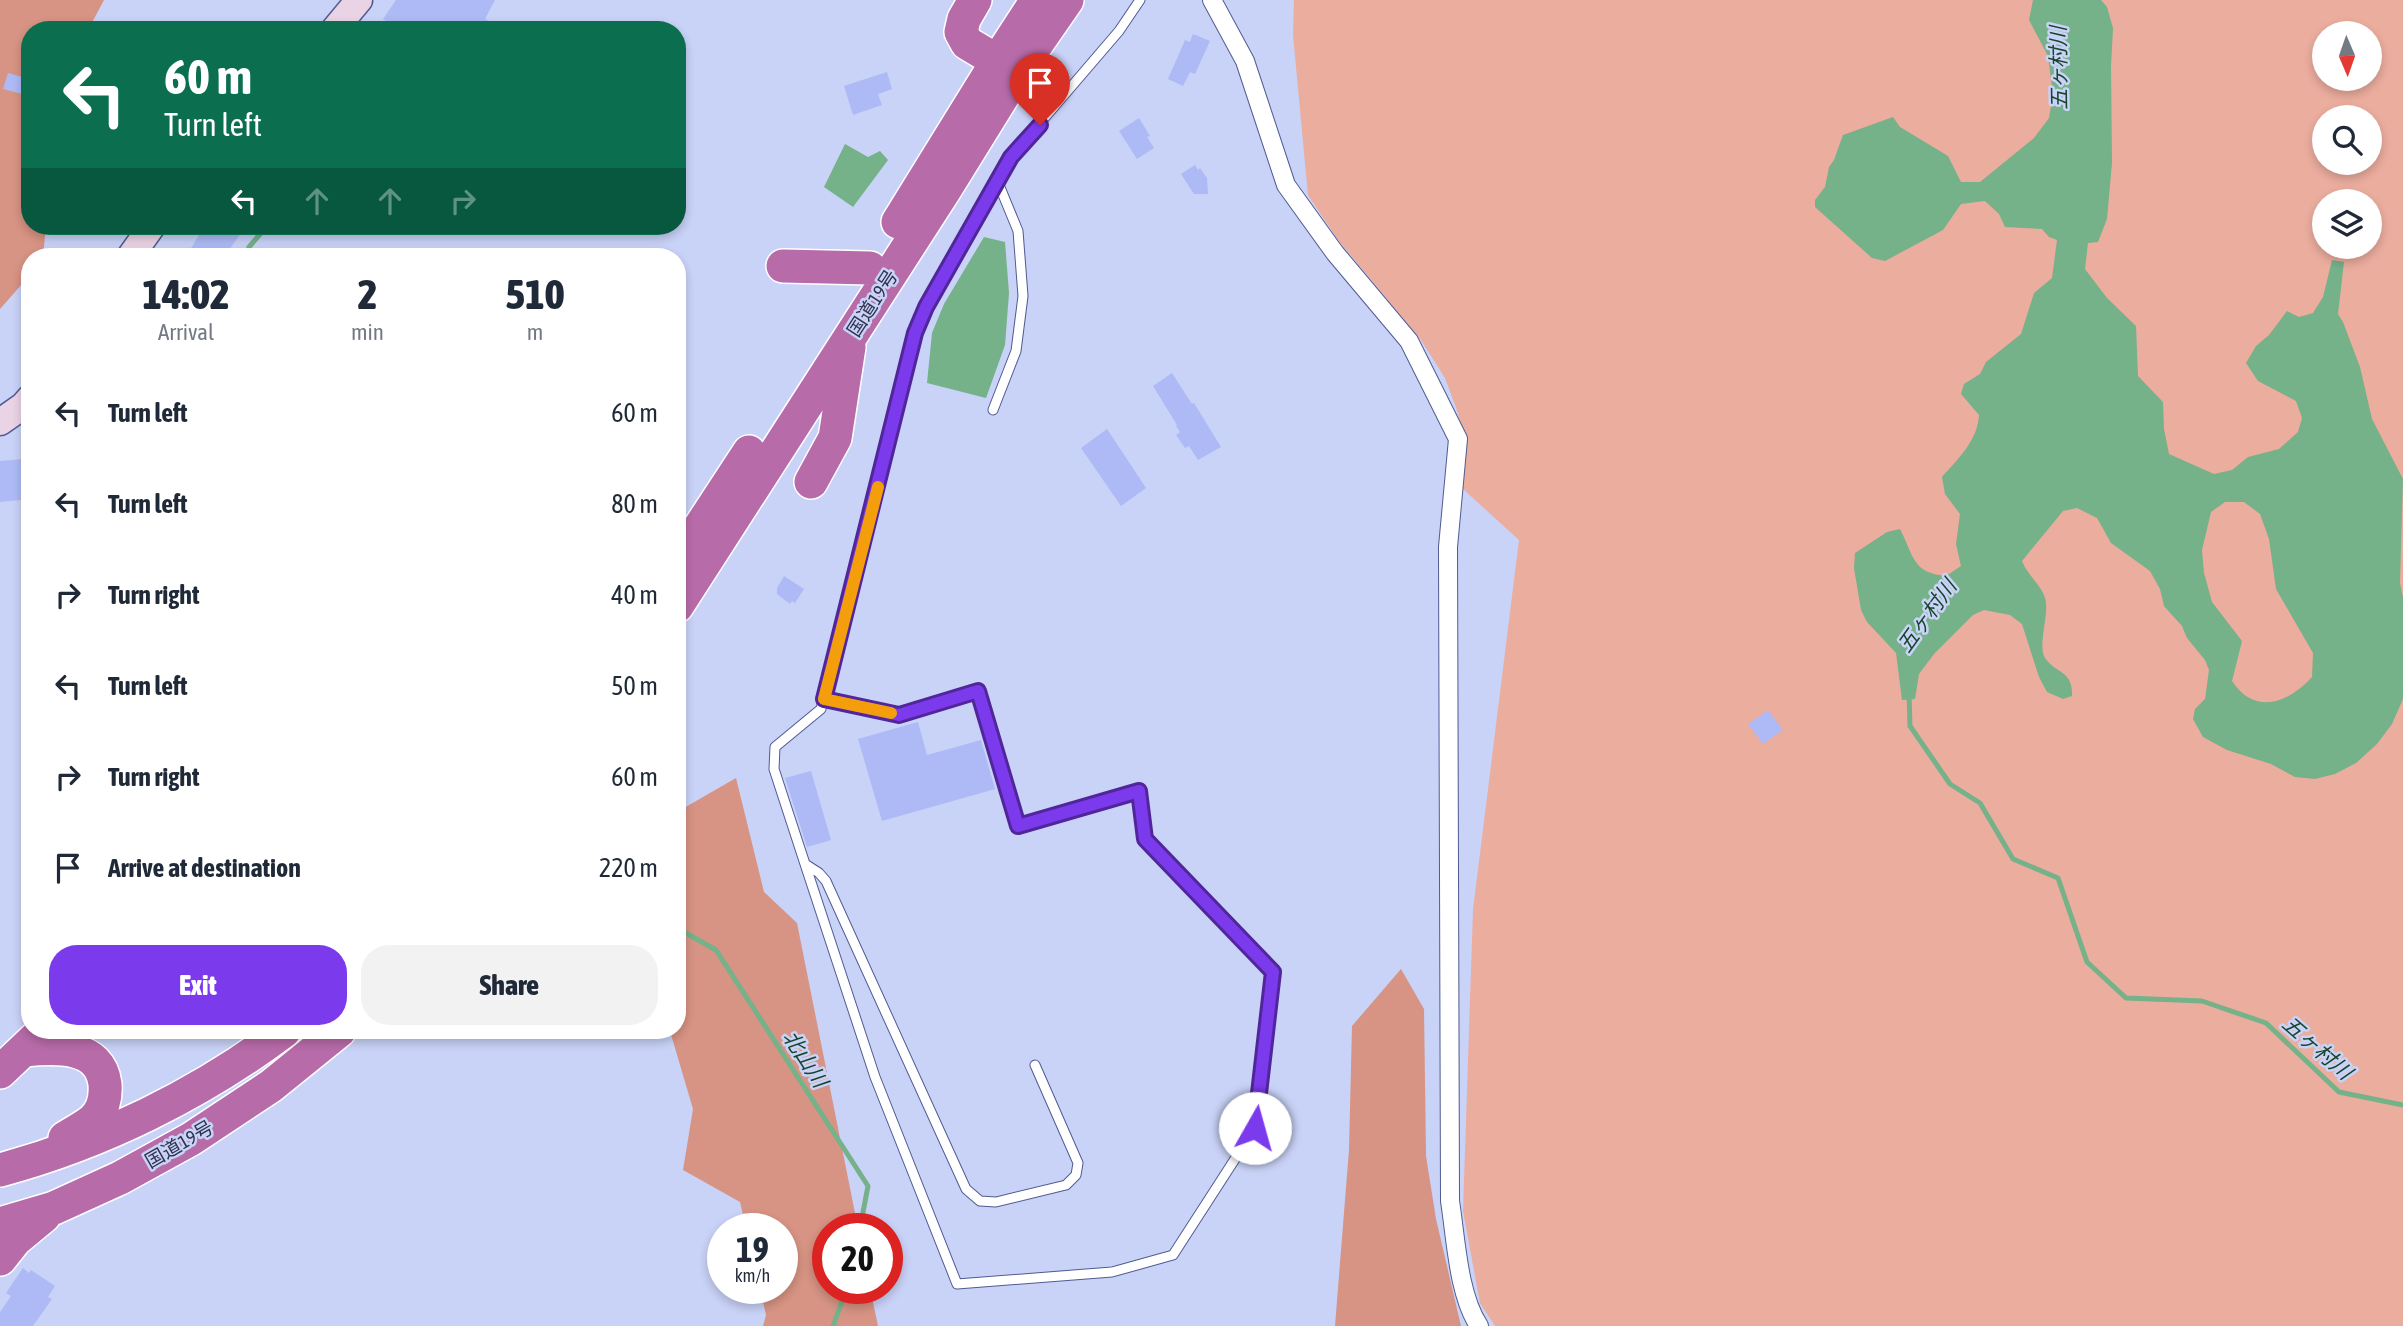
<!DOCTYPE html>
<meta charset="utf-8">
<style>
body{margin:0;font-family:"Asap Condensed","Noto Sans JP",sans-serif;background:#f2f2f3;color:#1f2937;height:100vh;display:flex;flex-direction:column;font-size:26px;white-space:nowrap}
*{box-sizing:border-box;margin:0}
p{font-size:23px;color:#747a83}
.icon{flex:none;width:38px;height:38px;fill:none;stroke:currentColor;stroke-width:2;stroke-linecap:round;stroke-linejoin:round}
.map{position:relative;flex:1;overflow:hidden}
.sheet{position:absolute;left:21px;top:248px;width:665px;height:791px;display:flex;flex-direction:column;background:#fff;border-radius:28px;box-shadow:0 4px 10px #0003}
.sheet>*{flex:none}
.banner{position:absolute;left:21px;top:21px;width:665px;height:214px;border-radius:28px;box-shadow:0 4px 10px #0003;background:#0b6e4f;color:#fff;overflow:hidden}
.needle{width:46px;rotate:178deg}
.buttons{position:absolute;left:2312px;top:21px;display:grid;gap:14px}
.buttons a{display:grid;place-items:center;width:70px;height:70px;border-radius:50%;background:#fff;box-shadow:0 4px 10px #0003;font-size:35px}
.speed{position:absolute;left:707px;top:1213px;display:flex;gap:14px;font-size:35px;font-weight:700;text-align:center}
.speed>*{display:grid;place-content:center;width:91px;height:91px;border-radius:50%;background:#fff;box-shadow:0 4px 10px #0003;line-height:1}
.speed small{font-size:18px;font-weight:400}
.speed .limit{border:10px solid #d22;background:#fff;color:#111}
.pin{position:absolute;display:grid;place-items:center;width:60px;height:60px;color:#fff;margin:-72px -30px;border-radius:50% 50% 50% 0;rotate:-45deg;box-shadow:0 0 7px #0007}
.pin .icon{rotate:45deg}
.me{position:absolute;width:77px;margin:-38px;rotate:7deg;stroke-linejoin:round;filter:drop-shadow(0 0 5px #0008)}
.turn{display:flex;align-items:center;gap:24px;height:147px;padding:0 28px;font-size:32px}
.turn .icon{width:91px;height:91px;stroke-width:2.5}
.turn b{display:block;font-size:49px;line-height:60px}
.lanes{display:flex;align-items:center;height:66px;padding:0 28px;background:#0003;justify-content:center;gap:35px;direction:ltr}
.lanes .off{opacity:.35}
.eta{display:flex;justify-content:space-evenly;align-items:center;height:119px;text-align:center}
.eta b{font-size:42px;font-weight:800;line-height:49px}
.action{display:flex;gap:14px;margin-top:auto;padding:14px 28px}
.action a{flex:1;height:80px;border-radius:28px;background:#7c3aed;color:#fff;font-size:28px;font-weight:800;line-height:80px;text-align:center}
.action a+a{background:#f2f2f3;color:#1f2937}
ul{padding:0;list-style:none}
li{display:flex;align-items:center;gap:21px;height:91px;padding:0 28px}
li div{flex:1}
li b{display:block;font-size:26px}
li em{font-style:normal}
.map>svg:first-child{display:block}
.green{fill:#ebad9e;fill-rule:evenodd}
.forest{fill:#d79383}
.water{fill:#75b189;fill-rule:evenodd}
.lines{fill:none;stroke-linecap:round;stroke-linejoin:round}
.stream{stroke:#75b189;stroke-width:5}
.building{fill:#adbaf5}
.lane-casing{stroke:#505b91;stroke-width:11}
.street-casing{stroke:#505b91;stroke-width:20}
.secondary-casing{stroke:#505b91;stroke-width:29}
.highway-casing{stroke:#fff;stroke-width:36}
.lane{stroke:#fff;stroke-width:9}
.street{stroke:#fff;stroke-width:18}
.secondary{stroke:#ead3e5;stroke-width:26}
.highway{stroke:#b86ba9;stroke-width:33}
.route-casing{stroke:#51269a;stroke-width:18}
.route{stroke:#7c3aed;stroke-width:12}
.slow{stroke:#f59e0b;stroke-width:12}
.labels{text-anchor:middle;stroke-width:5;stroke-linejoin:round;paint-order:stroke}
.street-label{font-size:19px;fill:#2e334b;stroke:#c9d2f7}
.water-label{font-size:21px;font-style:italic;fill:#17452a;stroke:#c9d2f7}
</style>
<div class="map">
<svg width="2403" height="1326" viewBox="0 0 2403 1326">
<rect width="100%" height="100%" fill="#c9d2f7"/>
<!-- green -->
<path class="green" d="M1294 0H2403V1326H1495L1480 1303 1463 1211 1473 910 1519 540 1463 489 1464 447 1458 413 1445 378 1421 340 1338 240 1308 195 1293 35ZM2324 33H2370V79H2324ZM2324 117H2370V163H2324ZM2324 201H2370V247H2324Z"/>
<!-- forest -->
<path class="forest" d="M0 0H104L88 30H30V226H46L43 257H30V275L0 309Z
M736 778 764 892 797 923 858 1228H828V1288H870L878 1326H763L766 1315 760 1288H782V1228H746L740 1202 683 1170 693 1109 670 1031H677V812Z
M1401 969 1424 1009 1426 1156 1436 1219 1461 1326H1335L1349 1150 1352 1026Z"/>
<!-- water -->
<path class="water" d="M2033 0H2101L2107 7 2113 28 2111 66 2112 163 2107 219 2098 242 2088 243 2085 269 2107 298 2136 326 2138 376 2163 402 2164 429 2169 454 2214 474 2232 470 2248 457 2279 449 2298 432 2302 418 2296 401 2258 381 2246 363 2256 346 2269 335 2287 311 2299 317 2313 313 2323 297 2332 260 2344 262 2338 314 2343 322 2360 367 2372 419 2403 479 2400 583 2403 597V699L2392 724 2377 744 2356 763 2335 774 2315 779 2295 777 2271 764 2227 750 2203 737 2193 719 2195 709 2205 699 2209 670 2205 660 2187 638 2182 626 2164 606 2160 589 2150 571 2111 543 2097 518 2077 508 2063 511 2022 561C2027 575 2041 584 2045 598 2050 613 2037 646 2045 658 2057 675 2073 670 2072 696L2063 699 2047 692 2039 677 2022 624 2010 615 1984 610 1973 615 1934 654 1919 674 1915 699 1902 700 1896 653 1867 622 1861 610 1854 568 1855 553 1887 532 1900 529C1914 556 1912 573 1946 576L1961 566 1956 544 1960 514 1945 494 1942 477C1958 459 1978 440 1979 415L1961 394 1964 384 1980 374 1986 362 2021 334 2034 293 2052 278 2057 240 2049 237 2042 229 2005 227 1999 214 1985 201 1961 204 1943 230 1885 261 1872 258 1815 207V200L1825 187 1829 167 1834 160 1843 135 1893 117 1900 127 1948 156 1961 182H1980L2034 138 2049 118 2053 95 2048 56 2029 20ZM2225 502H2244L2260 514 2269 539 2276 589 2313 653 2312 677C2288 703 2255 716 2232 681L2242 641 2212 602 2204 573 2202 550 2211 512Z
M845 144 868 157 880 151 888 160 853 207 824 187Z
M984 237 1005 242 1009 293 1005 345 986 398 927 383 932 333 944 304Z"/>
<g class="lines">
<!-- stream -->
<path class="stream" d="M247 257 249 247 267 226
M1909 693 1910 726 1950 784 1980 803 2013 859 2058 878 2087 962 2126 998 2202 1001 2266 1023 2339 1092 2403 1105
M677 928 716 950 868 1186 860 1228
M833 1326 847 1288"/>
</g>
<!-- building -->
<path class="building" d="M396 0H495L485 19 509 30H399L383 19Z
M1193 34 1210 41 1195 74 1190 72 1183 86 1168 79 1185 40 1190 42Z
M887 72 892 89 878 94 882 105 853 115 844 86Z
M8 73 30 79V96L3 89Z
M1139 118 1150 136 1147 137 1154 148 1137 159 1119 131Z
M1195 165 1198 170 1200 168 1207 178 1208 194H1194L1181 174Z
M204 226H246L224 257H186Z
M1172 373 1192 404 1194 403 1221 447 1198 460 1189 446 1185 448 1176 435 1180 432 1176 426 1177 425 1153 386Z
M1107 429 1146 488 1121 506 1081 448Z
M23 459V467H30V499L0 502V461Z
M784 576 804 589 795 603 792 601 790 604 777 594V588Z
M1768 710 1783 730 1763 744 1748 724Z
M918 722 927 755 981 740 995 789 882 821 858 739Z
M811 771 831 840 807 847 785 778Z
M23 1268 29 1273 31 1270 55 1286 48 1297 52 1299 33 1326H0V1312L11 1296 6 1293Z"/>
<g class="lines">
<!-- lane casing -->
<g class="lane-casing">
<path id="lane" d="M993 410 1016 351 1023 296 1018 231 997 180
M805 864 875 1077 957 1284 1112 1272 1173 1255 1255 1128 1273 972 1145 839 1139 791 1018 826 978 691 899 715 824 699
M1035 1065 1078 1163 1076 1175 1066 1185 996 1202 980 1201 966 1189 826 881 819 873 805 864 774 769 775 747 821 709 915 333 926 307 1011 157 1119 31 1140 0"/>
</g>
<!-- street casing -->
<g class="street-casing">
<path id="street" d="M1212 0 1245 61 1286 185 1335 253 1409 341 1458 439 1448 547 1450 1201C1456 1239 1458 1294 1479 1326"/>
</g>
<!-- secondary casing -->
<g class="secondary-casing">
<path id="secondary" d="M334 30 359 0
M130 257 152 226
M0 422 23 406 30 398"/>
</g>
<!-- highway casing -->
<g class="highway-casing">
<path id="highway" d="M975 0 964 19 961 32 967 43 997 61
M898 222 1000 57 1037 0
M783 266 870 268
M811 482 835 438 849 347
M677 562 749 452
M677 606 944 191 1020 68 1067 0
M25 1050C55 1047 100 1044 105 1084 106 1097 103 1111 93 1120 85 1127 74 1132 65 1138
M0 1072 39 1035
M0 1170C101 1143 200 1094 284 1031
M0 1224 54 1208 120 1178 191 1139 271 1086 339 1031
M0 1259 15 1240 44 1216"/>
</g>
<!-- lane -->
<use href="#lane" class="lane"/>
<!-- street -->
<use href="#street" class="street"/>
<!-- secondary -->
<use href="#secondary" class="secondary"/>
<!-- highway -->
<use href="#highway" class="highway"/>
</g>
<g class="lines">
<!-- route casing -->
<g class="route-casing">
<path id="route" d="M1040 125 1011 157 926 307 915 333 824 699 899 715 978 691 1018 826 1139 791 1145 839 1273 972 1255 1128"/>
</g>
<!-- route -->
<use href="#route" class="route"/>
<!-- slow -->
<path class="slow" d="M878 487 824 699 891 713"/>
</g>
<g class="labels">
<!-- street labels -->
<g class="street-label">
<text transform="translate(872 303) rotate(-57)" y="7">国道19号</text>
<text transform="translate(179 1144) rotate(-30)" y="7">国道19号</text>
</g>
<!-- water labels -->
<g class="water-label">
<text transform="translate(2059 68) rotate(-91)" y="7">五ヶ村川</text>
<text transform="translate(1927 616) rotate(-54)" y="7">五ヶ村川</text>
<text transform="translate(2317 1048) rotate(41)" y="7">五ヶ村川</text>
<text transform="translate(805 1059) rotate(57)" y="7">北山川</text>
</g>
</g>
</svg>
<div class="buttons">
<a><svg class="needle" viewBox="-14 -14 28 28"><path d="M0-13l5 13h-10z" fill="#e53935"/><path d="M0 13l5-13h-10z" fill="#747a83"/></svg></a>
<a><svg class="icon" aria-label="search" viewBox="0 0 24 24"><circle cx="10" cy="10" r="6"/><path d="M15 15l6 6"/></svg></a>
<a><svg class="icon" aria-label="layers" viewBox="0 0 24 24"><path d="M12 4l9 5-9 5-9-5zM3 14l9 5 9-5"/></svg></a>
</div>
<div class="speed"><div>19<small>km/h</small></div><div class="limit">20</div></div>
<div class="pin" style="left:1040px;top:125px;background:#d93025"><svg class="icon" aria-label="arrive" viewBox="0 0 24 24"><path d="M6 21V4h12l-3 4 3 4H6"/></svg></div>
<svg class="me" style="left:1255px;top:1128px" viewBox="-20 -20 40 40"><circle r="19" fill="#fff"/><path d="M0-13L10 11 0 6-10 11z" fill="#7c3aed"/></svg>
<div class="banner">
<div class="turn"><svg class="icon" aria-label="left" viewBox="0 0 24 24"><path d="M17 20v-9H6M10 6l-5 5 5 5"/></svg><div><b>60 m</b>Turn left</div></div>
<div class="lanes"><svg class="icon" aria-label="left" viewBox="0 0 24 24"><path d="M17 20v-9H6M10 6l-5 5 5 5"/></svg><svg class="icon off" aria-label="ahead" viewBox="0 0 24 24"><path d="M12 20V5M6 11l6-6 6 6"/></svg><svg class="icon off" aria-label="ahead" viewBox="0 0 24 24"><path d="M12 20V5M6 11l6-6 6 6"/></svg><svg class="icon off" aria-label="right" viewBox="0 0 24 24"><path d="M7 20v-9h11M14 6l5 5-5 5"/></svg></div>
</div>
<section class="sheet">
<div class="eta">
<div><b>14:02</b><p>Arrival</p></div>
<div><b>2</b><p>min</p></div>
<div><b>510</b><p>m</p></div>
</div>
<ul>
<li><svg class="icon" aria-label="left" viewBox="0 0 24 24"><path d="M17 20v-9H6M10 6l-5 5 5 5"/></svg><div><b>Turn left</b></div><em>60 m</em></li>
<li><svg class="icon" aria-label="left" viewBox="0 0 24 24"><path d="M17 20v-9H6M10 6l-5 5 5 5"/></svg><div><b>Turn left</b></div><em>80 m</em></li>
<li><svg class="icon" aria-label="right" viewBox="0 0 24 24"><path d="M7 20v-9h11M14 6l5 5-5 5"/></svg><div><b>Turn right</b></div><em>40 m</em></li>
<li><svg class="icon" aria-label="left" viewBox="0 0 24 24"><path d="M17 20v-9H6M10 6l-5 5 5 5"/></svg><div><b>Turn left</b></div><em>50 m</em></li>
<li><svg class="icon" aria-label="right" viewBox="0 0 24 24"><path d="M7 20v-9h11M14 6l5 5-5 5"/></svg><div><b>Turn right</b></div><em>60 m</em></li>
<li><svg class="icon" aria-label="arrive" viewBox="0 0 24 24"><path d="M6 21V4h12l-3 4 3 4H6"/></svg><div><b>Arrive at destination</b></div><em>220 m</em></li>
</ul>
<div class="action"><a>Exit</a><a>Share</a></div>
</section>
</div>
